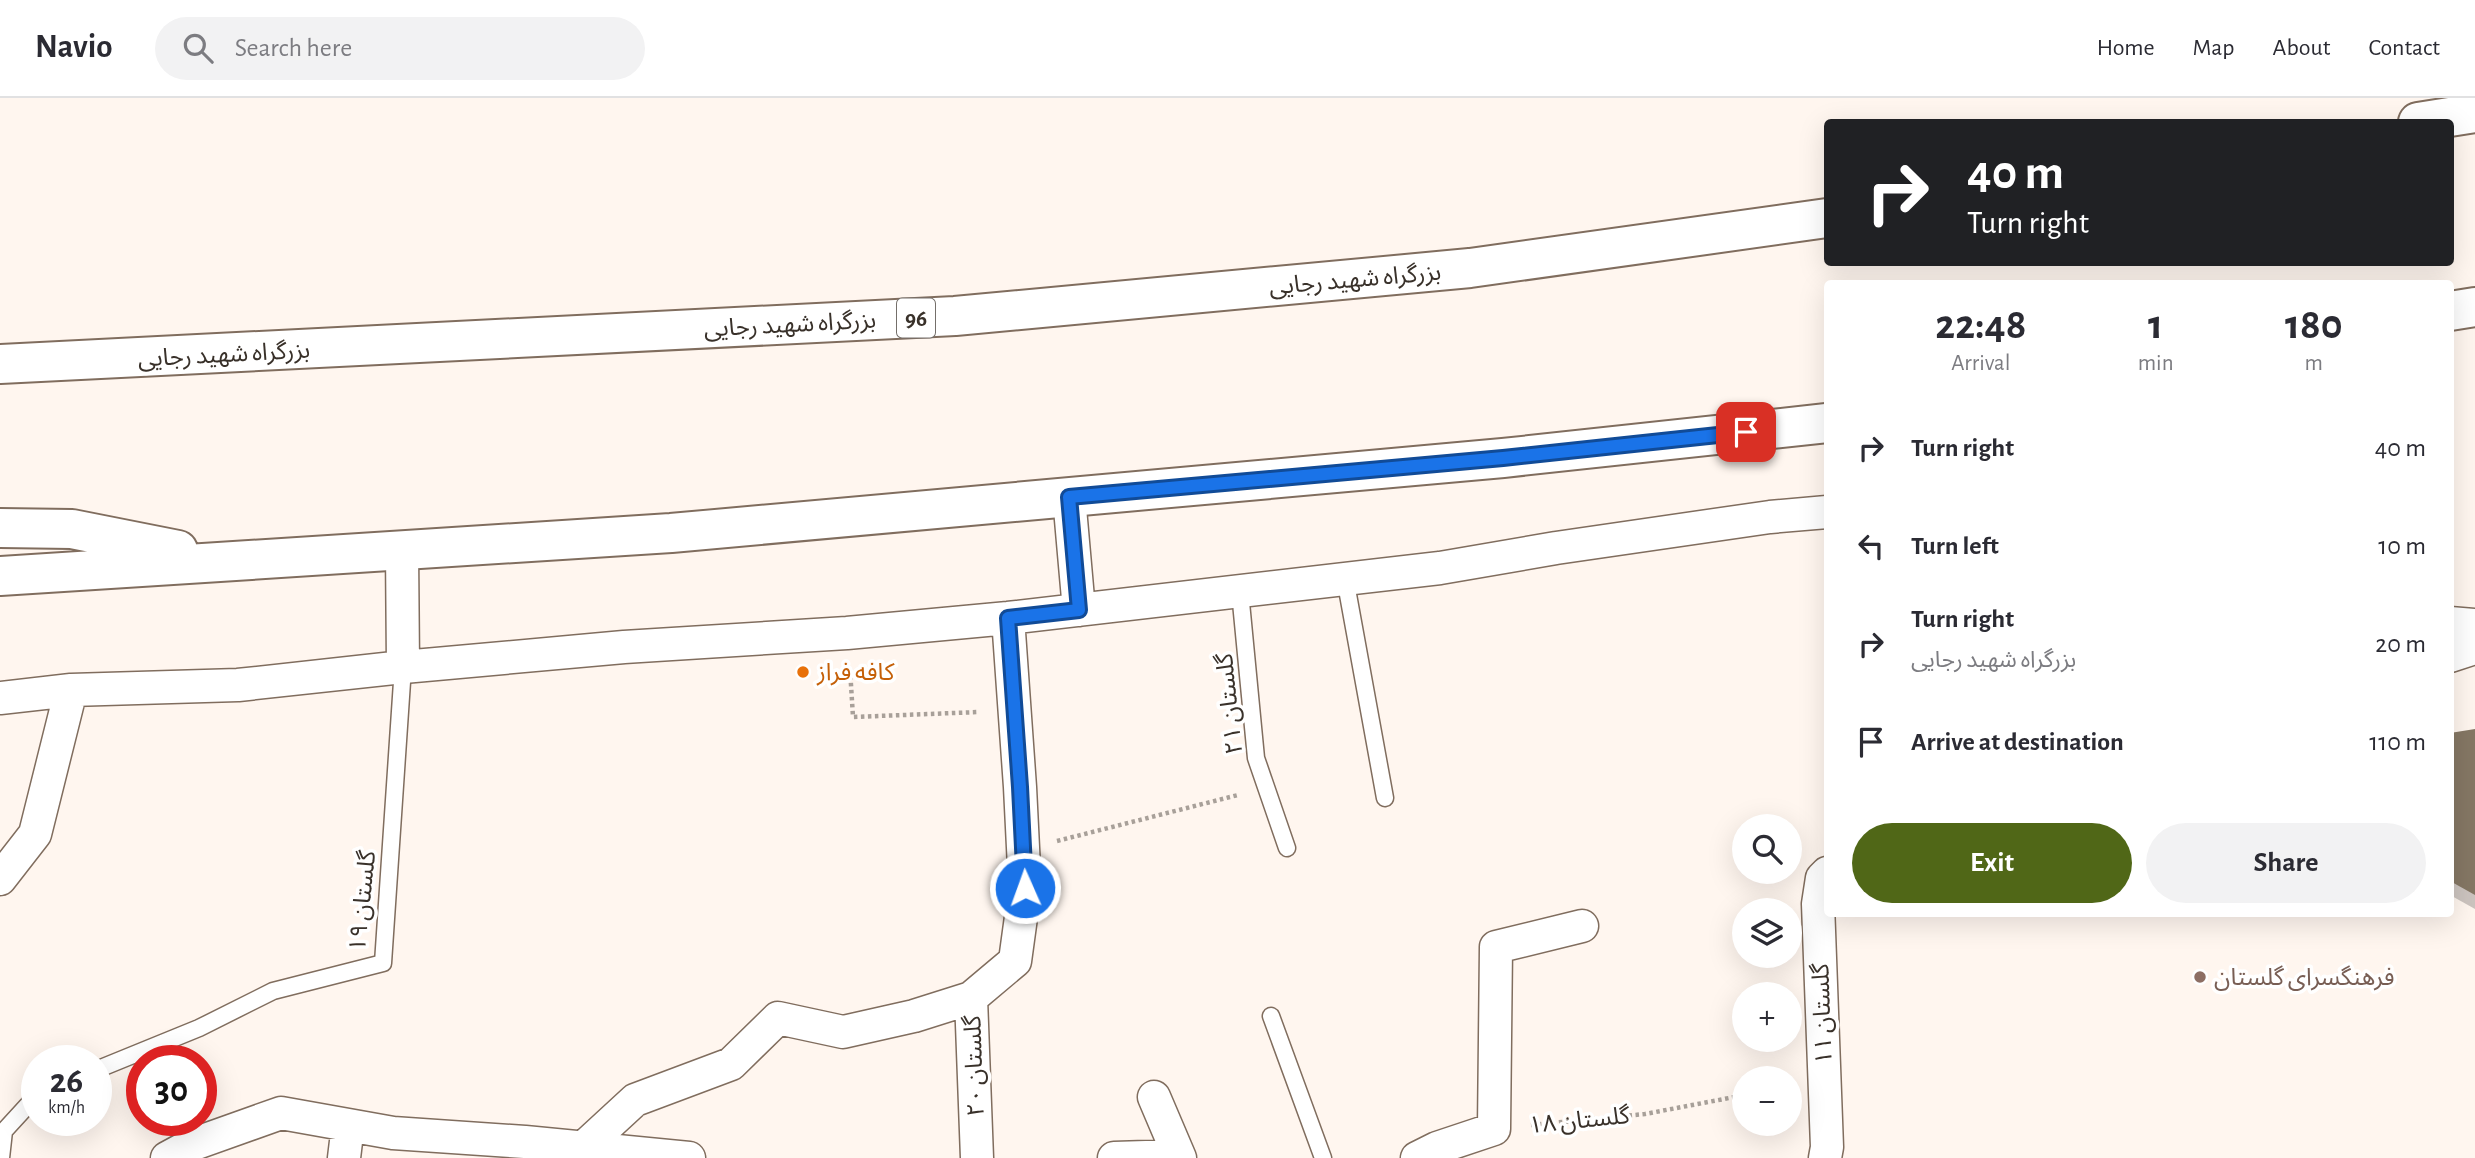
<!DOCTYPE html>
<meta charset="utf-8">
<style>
body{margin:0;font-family:"Alegreya Sans","Noto Sans Arabic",sans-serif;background:#f2f2f3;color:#2b2b33;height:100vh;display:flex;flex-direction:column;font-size:26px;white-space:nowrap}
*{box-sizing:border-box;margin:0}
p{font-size:23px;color:#7c7c81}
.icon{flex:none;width:38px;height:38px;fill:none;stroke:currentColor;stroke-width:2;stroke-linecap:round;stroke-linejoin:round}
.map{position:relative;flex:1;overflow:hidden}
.sheet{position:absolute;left:1824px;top:182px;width:630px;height:637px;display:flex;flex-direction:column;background:#fff;border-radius:7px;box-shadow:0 7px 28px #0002}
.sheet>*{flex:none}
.guide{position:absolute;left:1824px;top:21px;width:630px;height:147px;border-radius:7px;box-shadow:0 7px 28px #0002;background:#202124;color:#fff;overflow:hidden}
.buttons{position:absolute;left:1732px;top:716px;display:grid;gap:14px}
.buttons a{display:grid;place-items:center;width:70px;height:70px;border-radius:50%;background:#fff;box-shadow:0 7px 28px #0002;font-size:35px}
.speed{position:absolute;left:21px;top:947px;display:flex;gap:14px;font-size:35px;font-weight:700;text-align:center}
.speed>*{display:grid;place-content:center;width:91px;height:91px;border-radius:50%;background:#fff;box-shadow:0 7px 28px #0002;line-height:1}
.speed small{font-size:18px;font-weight:400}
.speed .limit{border:10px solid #d22;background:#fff;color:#111}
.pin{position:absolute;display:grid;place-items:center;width:60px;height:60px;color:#fff;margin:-30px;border-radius:14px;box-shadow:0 4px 10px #0006}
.me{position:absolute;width:77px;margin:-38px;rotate:358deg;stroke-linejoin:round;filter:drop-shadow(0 0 5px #0008)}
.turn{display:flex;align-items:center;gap:24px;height:147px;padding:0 28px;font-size:32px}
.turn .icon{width:91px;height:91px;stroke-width:2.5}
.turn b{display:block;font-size:49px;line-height:60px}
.eta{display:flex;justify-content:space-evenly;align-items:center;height:119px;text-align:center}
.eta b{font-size:42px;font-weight:700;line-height:49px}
.button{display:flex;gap:14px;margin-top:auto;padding:14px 28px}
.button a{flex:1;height:80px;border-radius:42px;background:#506717;color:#fff;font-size:28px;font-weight:700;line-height:80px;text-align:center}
.button a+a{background:#f2f2f3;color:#2b2b33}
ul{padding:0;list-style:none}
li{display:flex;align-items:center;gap:21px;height:98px;padding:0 28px}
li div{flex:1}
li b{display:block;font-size:26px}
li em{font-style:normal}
header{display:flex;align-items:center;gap:42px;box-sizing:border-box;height:98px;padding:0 35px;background:#fff;border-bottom:2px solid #e1e1e2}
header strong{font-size:33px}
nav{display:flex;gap:38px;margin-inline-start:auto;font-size:24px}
.search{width:490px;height:63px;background:#f2f2f3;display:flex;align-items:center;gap:18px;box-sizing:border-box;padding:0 24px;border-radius:38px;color:#7c7c81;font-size:26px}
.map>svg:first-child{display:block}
.shadow{fill:#0003}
.building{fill:#857764}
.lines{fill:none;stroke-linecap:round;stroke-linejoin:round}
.service-casing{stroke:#806d5e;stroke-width:19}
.minor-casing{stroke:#806d5e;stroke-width:35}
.trunk-casing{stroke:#806d5e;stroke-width:42}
.path{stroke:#a8a099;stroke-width:4.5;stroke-dasharray:3.5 3.5;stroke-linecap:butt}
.service{stroke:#fff;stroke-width:16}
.minor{stroke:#fff;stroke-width:32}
.trunk{stroke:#fff;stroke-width:38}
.route-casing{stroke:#114b97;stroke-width:18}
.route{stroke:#1a73e8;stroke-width:12}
.food-dot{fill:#e8710a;stroke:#fff;stroke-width:2.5}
.education-dot{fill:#8d6e63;stroke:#fff;stroke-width:2.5}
.labels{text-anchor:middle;stroke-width:7;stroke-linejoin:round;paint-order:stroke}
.shield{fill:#fff;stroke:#746f6a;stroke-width:2}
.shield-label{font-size:23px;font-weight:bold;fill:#39312a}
.street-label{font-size:24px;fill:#39312a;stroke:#fff}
.food-label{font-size:24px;fill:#c56008;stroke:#fff;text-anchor:start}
.education-label{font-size:24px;fill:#785e54;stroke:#fff;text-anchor:start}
</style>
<header>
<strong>Navio</strong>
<div class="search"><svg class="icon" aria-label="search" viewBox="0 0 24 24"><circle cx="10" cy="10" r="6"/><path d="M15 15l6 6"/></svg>Search here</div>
<nav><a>Home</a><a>Map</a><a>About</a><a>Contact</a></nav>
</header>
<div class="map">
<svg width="2475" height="1060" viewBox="0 0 2475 1060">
<rect width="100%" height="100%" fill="#fff6ef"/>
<!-- shadow -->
<path class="shadow" d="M2475 633V811L2450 797V637Z"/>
<!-- building -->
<path class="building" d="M2475 631V797L2450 783V635Z"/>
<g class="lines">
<!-- service casing -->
<g class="service-casing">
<path id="service" d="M1345 480 1385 700
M1240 494 1256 660 1287 750
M1271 918 1323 1060
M96 972 199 930 273 893 383 865 403 569
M1 1060 4 1033 37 997"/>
</g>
<!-- minor casing -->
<g class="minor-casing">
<path id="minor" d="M1069 399 1079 512
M402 452 403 569
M2450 525 2475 527
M2450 558 2475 550
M0 600 71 592 238 587 403 569 624 549 847 535 1008 520 1440 470 1556 450 1770 419 1827 414
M0 781 35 736 71 592
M971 900 977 1060
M1154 999 1180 1060
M167 1060 191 1047 281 1015 393 1035 525 1044 689 1060
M344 1060 348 1027
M580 1060 584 1049 635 1002 731 966 778 920 843 934 914 918 971 900 1015 863 1025 790 1020 689 1008 520
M1114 1060 1178 1058
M1417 1060 1437 1050 1494 1031 1496 849 1582 828
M1825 1060 1827 1049 1818 806 1822 780 1827 775"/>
</g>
<!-- trunk casing -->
<g class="trunk-casing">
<path id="trunk" d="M2418 24 2475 15
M2450 213 2475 209
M0 266 955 218 1470 170 1827 120
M0 430 72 431 178 452
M0 478 671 435 1503 360 1827 325"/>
</g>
<!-- path -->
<path class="path" d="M850 571 853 619 979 614
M1057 743 1238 697
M1531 1027 1645 1016 1745 997"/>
<!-- service -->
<use href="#service" class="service"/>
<!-- minor -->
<use href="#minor" class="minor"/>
<!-- trunk -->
<use href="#trunk" class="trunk"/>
</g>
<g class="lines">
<!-- route casing -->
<g class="route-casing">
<path id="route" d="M1025 790 1020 689 1008 520 1079 512 1069 399 1503 360 1746 334"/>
</g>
<!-- route -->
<use href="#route" class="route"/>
</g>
<!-- markers -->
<circle class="food-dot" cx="803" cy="574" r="7"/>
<circle class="education-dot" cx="2200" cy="879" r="7"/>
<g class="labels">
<!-- shield labels -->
<rect class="shield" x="897" y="200.5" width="38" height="39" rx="5"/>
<g class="shield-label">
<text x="916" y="228">96</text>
</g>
<!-- street labels -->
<g class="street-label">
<text transform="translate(1355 181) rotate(-5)" y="8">بزرگراه شهید رجایی</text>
<text transform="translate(790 226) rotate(-3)" y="8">بزرگراه شهید رجایی</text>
<text transform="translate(224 256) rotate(-3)" y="8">بزرگراه شهید رجایی</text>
<text transform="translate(1229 606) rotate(-96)" y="8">گلستان ۲۱</text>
<text transform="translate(362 803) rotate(-84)" y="8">گلستان ۱۹</text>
<text transform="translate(1822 916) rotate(-92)" y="8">گلستان ۱۱</text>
<text transform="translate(974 968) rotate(-92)" y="8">گلستان ۲۰</text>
<text transform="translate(1579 1022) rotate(-6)" y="8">گلستان ۱۸</text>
</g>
<!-- food labels -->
<g class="food-label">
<text x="817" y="582">کافه فراز</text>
</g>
<!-- education labels -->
<g class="education-label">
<text x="2214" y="887">فرهنگسرای گلستان</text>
</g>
</g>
</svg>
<div class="buttons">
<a><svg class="icon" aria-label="search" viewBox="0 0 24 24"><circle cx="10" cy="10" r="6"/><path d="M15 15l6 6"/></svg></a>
<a><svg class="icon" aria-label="layers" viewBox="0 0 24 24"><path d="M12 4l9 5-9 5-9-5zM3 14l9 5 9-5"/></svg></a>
<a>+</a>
<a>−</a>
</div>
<div class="speed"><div>26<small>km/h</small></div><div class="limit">30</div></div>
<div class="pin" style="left:1746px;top:334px;background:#d93025"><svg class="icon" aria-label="arrive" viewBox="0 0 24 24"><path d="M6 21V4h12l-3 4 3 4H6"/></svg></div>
<svg class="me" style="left:1025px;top:790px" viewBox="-20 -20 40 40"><circle r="17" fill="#1a73e8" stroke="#fff" stroke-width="3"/><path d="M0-11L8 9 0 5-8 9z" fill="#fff"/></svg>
<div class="guide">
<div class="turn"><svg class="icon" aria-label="right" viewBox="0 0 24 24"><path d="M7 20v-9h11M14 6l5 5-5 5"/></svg><div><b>40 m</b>Turn right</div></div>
</div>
<section class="sheet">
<div class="eta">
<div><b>22:48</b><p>Arrival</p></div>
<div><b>1</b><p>min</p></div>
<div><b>180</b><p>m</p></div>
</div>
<ul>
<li><svg class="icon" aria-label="right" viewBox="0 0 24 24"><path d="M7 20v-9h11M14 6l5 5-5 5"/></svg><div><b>Turn right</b></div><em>40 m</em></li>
<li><svg class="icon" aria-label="left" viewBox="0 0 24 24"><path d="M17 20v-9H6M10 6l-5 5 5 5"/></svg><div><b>Turn left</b></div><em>10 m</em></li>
<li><svg class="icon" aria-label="right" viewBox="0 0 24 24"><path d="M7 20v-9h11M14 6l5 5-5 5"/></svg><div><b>Turn right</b><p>بزرگراه شهید رجایی</p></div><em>20 m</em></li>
<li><svg class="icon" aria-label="arrive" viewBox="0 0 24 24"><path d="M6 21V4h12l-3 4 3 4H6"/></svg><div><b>Arrive at destination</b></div><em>110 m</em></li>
</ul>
<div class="button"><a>Exit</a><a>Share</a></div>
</section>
</div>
